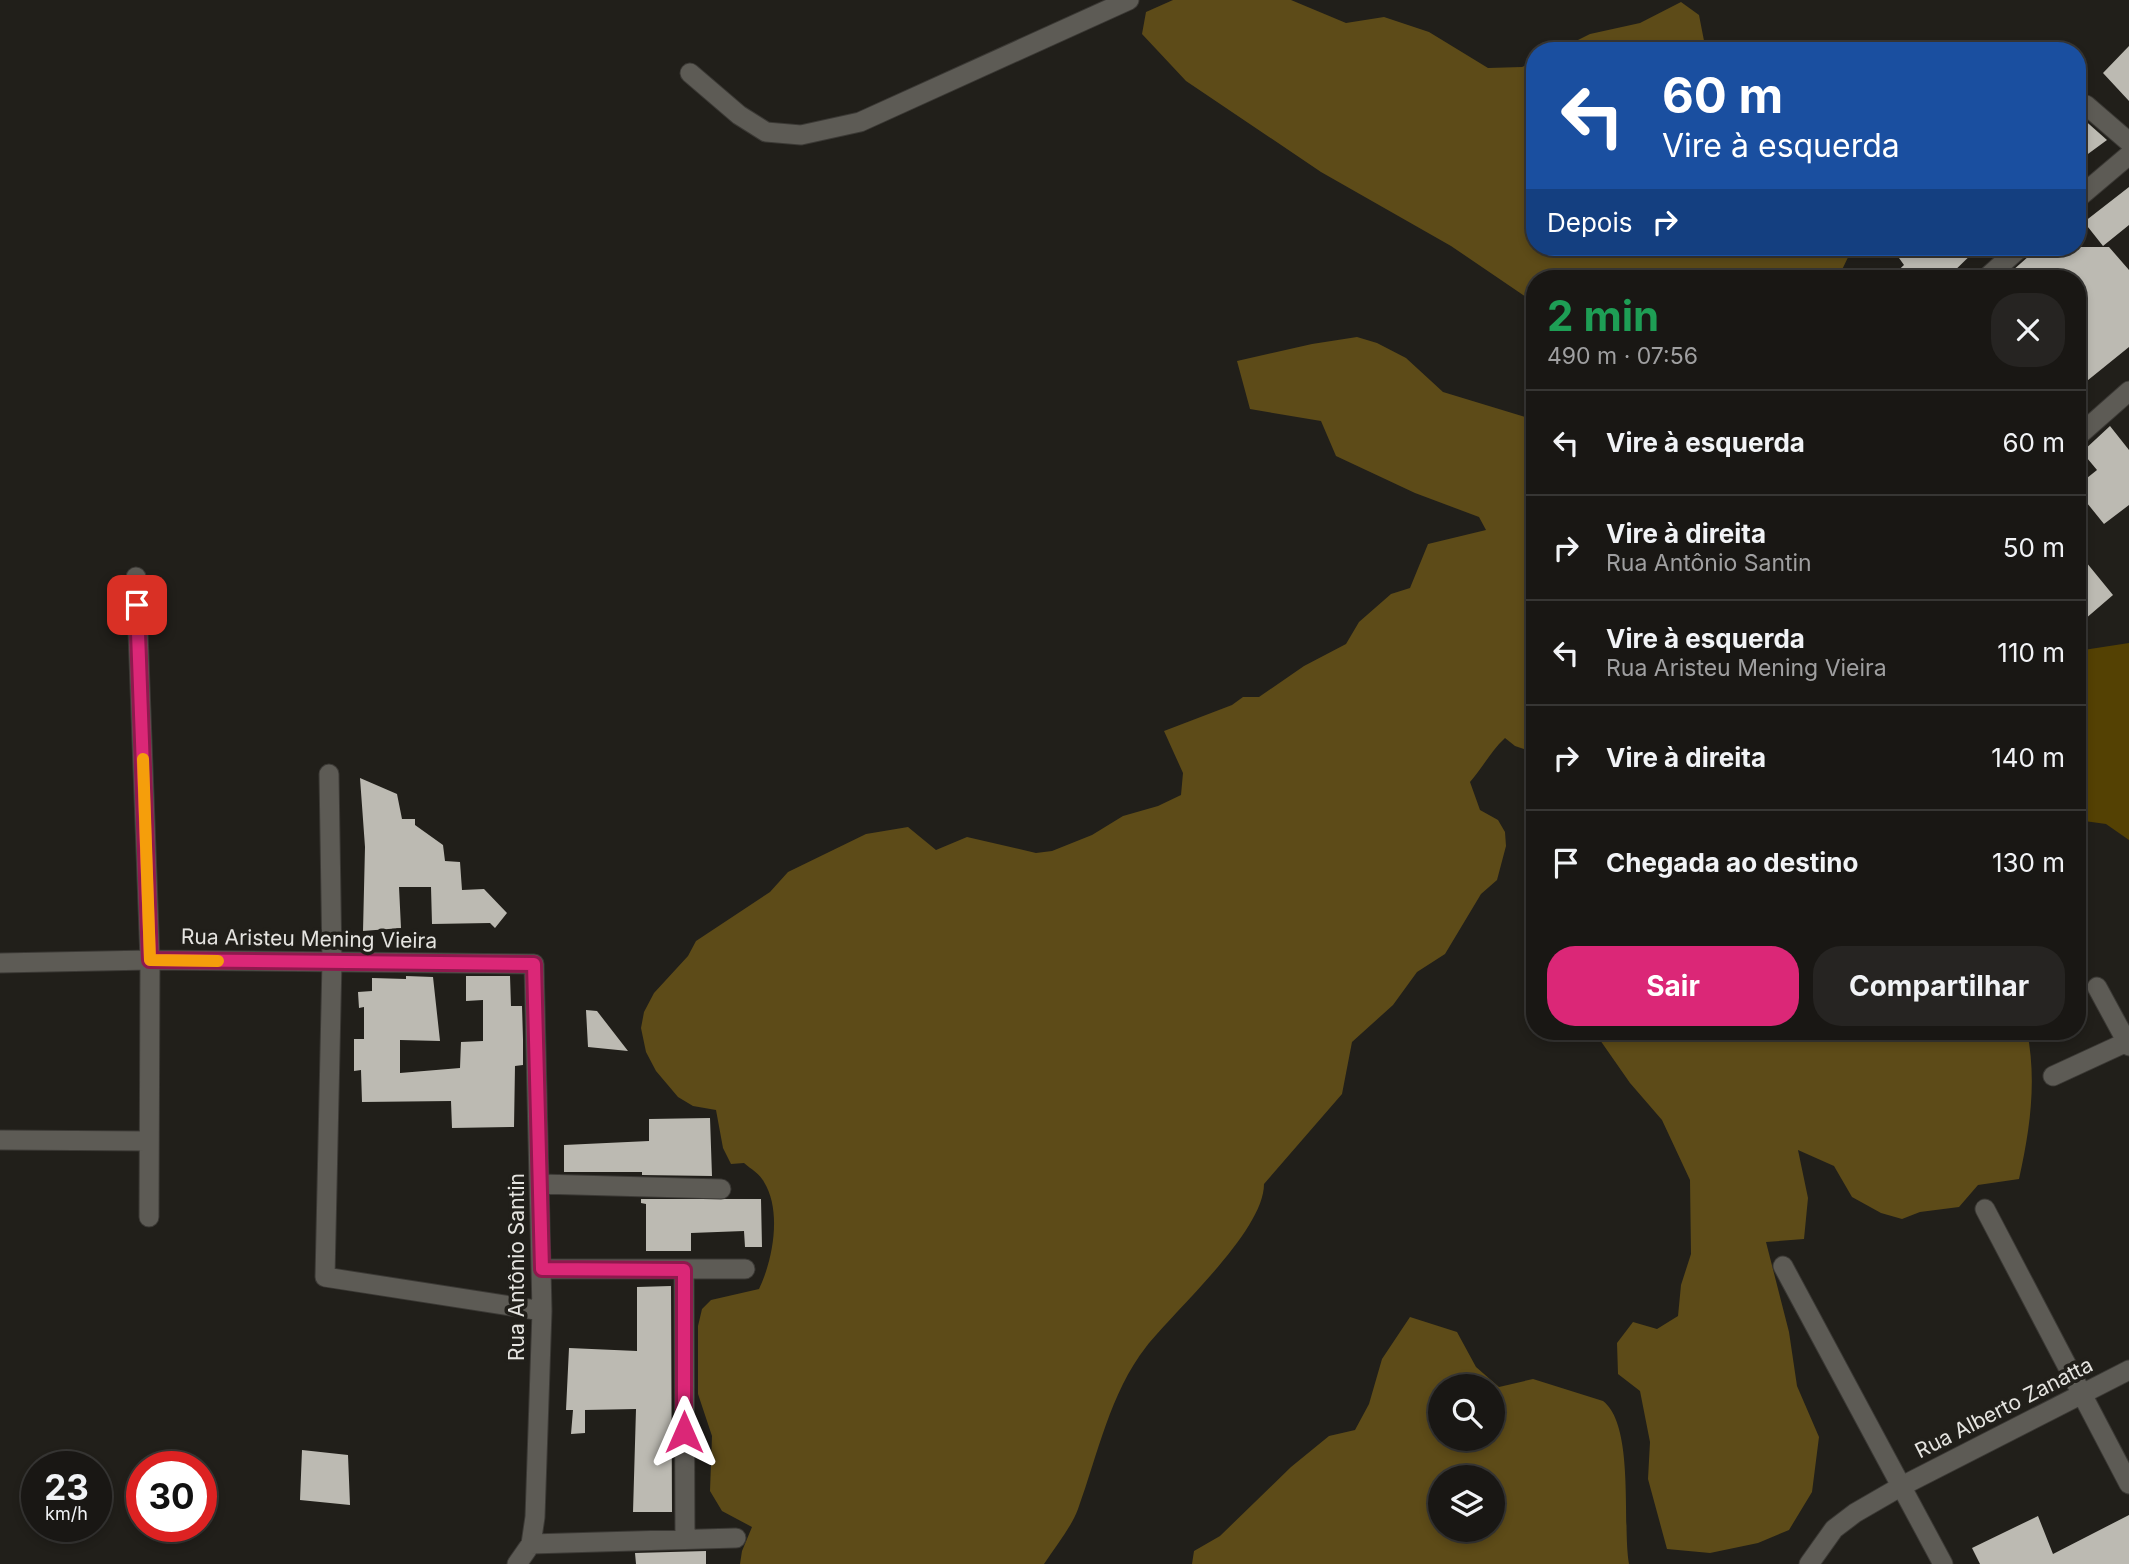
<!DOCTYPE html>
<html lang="pt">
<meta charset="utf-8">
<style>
body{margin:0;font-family:Inter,sans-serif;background:#262422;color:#f1f3f6;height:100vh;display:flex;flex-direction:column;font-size:26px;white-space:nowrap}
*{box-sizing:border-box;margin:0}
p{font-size:23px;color:#9f9fa0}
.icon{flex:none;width:38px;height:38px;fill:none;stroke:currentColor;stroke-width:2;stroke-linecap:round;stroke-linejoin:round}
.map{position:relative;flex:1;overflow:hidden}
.panel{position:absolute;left:1526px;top:270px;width:560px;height:770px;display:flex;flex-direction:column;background:#191714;border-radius:28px;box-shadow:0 4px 10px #0003,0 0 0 2px #373634}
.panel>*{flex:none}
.hud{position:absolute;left:1526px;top:42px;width:560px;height:214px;border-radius:28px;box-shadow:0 4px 10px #0003,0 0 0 2px #373634;background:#1a4fa0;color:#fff;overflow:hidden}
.controls{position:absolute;left:1428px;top:1374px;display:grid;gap:14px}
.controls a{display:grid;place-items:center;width:77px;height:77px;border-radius:50%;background:#191714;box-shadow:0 4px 10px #0003,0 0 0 2px #373634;font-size:35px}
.speed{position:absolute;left:21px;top:1451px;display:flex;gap:14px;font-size:35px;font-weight:700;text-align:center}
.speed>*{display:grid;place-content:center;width:91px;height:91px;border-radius:50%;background:#191714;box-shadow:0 4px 10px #0003,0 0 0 2px #373634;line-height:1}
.speed small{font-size:18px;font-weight:400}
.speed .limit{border:10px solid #d22;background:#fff;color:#111}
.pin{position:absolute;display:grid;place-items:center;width:60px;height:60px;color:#fff;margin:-30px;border-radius:14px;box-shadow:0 4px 10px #0006}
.me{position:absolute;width:77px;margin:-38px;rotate:0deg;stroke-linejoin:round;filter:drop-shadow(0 0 5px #0008)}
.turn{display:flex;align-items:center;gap:24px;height:147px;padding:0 21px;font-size:32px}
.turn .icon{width:91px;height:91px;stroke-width:2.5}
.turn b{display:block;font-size:49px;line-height:60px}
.then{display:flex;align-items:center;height:66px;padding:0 21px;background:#0003;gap:14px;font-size:26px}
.round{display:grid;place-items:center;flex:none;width:74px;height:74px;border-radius:28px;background:#262422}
.headline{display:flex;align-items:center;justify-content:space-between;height:119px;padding:0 21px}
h1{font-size:42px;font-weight:700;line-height:52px;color:#1e9e55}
.button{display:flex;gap:14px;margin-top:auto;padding:14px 21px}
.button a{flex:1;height:80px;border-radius:28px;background:#db2777;color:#fff;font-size:28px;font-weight:700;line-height:80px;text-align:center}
.button a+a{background:#262422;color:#f1f3f6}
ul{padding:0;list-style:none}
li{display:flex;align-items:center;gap:21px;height:105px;padding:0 21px;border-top:2px solid #373634}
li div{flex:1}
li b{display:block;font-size:26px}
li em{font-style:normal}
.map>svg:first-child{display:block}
.green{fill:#544103}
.forest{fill:#5d4b18;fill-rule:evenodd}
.building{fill:#bcbab2}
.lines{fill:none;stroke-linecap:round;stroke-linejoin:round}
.street-casing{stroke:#3b3935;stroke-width:21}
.street{stroke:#5d5b55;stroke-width:19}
.route-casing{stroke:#8e194d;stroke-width:18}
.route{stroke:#db2777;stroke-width:12}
.slow{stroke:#f59e0b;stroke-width:12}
.labels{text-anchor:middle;stroke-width:7;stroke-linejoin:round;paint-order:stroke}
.street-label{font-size:21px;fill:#e5e4e0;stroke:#211f1a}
</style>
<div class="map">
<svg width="2129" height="1564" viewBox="0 0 2129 1564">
<rect width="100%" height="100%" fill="#211f1a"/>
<!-- green -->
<path class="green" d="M2129 643V840L2106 824 2077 820V651Z"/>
<!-- forest -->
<path class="forest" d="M1173 0H1291L1346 23 1384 17 1429 32 1488 68 1522 67 1535 61V247H1853L1838 278H1535V303L1451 246 1321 172 1186 81 1142 34 1146 12Z
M1681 2 1699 15 1706 51H1556L1590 34 1640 23Z
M1357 337 1377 343 1406 358 1443 392 1535 420V753L1515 746 1505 738C1491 751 1483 767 1470 782L1480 810 1498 820 1505 832 1506 846 1497 880 1481 894 1445 954 1417 972 1393 1005 1352 1042 1342 1094 1264 1184C1264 1231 1176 1309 1146 1347 1110 1393 1098 1454 1078 1509 1071 1528 1055 1547 1044 1564H740L742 1551 752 1527 722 1511 710 1491 712 1436 698 1394V1326L702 1309 711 1300 759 1289C773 1260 782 1211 764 1182 760 1174 751 1169 744 1163L731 1164 723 1148 716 1110 693 1106 678 1097 656 1071 646 1052 641 1028 644 1012 654 993 688 956 696 941 770 892 788 872 866 834 908 827 936 850 967 837 1036 853 1052 851 1092 835 1123 816 1158 806 1181 795 1183 773 1164 731 1232 705 1243 697H1259L1304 666 1346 644 1359 622 1391 594 1410 588 1428 544 1486 530 1479 517 1415 493 1336 456 1321 421 1250 409 1237 361 1312 344Z
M1590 1031H2027C2037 1081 2030 1130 2019 1179L1978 1185 1959 1207 1920 1212 1902 1219 1881 1213 1852 1197 1834 1166 1798 1150 1808 1198 1804 1239 1766 1242 1789 1332 1797 1386 1819 1437 1812 1492 1789 1530 1758 1543 1710 1553 1667 1549 1648 1479 1650 1442 1640 1391 1618 1374 1617 1343 1633 1322 1657 1329 1678 1316 1681 1285 1691 1254 1690 1180 1662 1120 1630 1083 1600 1040Z
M1410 1317 1457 1332 1476 1367 1499 1387 1533 1379 1603 1401C1635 1425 1622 1525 1629 1564H1192L1194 1551 1220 1536 1291 1467 1329 1436 1355 1430 1369 1404 1382 1359ZM1493 1386V1438H1440V1386ZM1493 1477V1530H1440V1477Z"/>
<!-- building -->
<path class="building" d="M2129 46V101L2103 73Z
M2081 117 2107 140 2077 162V119Z
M2129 187V225L2103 246 2084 222Z
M1912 247H1979L1947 278H1890L1904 265 1899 258Z
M2034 247H2109L2129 270V347L2077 389V278H2004L2029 256Z
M2110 426 2129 450V505L2104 524 2087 503 2077 512V486L2097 470 2082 452Z
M2077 551 2113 595 2077 626Z
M360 778 397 794 402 819H415V825L443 845 445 861 460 862 462 890 484 889 507 913 495 928 490 923 432 924 431 887H399L401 928 363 931 365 847Z
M406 976 433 977 440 1041 400 1040V1073L460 1068 461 1042 483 1041V1000L466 1001V976H510L511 1006H522L523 1039V1065L515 1066 514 1127 452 1128 451 1101 362 1102 361 1070 354 1071V1039H364V1007L359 1008 358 992 372 991V978L406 979Z
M586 1010 597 1011 628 1051 588 1047Z
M710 1118 712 1176 642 1175V1172H564V1145L649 1141V1119Z
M641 1199H761L762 1247H745L744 1231 691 1233V1251H646V1204L641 1203Z
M671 1286 672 1512H633L636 1409 585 1410V1433L571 1434 573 1410H566L569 1348 637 1351V1287Z
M302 1450 348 1455 350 1505 300 1500Z
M2129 1515V1564H1980L1972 1548 2038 1516 2053 1554Z
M706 1551V1564H636L635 1553Z"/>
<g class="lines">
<!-- street casing -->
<g class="street-casing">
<path id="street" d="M690 73 739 115 766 132 801 135 860 122 1129 0
M2086 105 2129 142
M2077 199 2129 155
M1986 278 2021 247
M2077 437 2129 391
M136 577 150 960 149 1217
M329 774 332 961 325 1277 542 1311
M0 963 150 960 534 964 542 1311 535 1517 531 1544 517 1564
M2097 987 2129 1046
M2053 1076 2129 1041
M0 1140 148 1141
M540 1184 721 1189
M1985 1209 2129 1484
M1783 1266 1943 1564
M542 1269H745
M684 1270 685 1539
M531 1544 736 1538
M1809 1564 1834 1529 1855 1513 1900 1487 2129 1370"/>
</g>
<!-- street -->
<use href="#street" class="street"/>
</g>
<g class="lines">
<!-- route casing -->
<g class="route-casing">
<path id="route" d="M137 605 150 960 534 964 542 1269 684 1270V1432"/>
</g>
<!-- route -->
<use href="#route" class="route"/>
<!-- slow -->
<path class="slow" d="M143 759 150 960 218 961"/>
</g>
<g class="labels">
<!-- street labels -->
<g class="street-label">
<text transform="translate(309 939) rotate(1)" y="7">Rua Aristeu Mening Vieira</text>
<text transform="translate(517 1267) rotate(-90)" y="7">Rua Antônio Santin</text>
<text transform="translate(2004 1408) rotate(-27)" y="7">Rua Alberto Zanatta</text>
</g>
</g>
</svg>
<div class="controls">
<a><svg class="icon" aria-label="search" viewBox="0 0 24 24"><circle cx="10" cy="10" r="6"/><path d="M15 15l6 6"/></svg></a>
<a><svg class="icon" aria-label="layers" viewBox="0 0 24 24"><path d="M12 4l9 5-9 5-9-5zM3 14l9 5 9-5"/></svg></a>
</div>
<div class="speed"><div>23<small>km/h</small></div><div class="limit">30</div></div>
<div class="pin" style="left:137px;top:605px;background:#d93025"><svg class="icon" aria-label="arrive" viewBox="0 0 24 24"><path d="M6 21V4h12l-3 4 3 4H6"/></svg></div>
<svg class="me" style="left:684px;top:1432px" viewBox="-20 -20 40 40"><path d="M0-17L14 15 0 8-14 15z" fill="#db2777" stroke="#fff" stroke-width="4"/></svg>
<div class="hud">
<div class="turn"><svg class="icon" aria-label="left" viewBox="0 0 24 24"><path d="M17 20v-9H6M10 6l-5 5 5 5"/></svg><div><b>60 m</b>Vire à esquerda</div></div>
<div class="then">Depois<svg class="icon" aria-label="right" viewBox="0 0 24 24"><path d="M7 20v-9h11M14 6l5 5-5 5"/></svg></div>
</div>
<section class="panel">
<div class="headline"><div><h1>2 min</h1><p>490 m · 07:56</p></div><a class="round"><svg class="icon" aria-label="close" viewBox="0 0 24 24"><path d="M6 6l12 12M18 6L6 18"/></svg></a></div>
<ul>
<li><svg class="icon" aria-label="left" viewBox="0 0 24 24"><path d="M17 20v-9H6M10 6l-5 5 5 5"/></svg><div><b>Vire à esquerda</b></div><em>60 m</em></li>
<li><svg class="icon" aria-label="right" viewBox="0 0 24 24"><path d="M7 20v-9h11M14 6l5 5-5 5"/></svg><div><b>Vire à direita</b><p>Rua Antônio Santin</p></div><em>50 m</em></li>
<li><svg class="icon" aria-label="left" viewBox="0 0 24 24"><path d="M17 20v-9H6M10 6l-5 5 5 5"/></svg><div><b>Vire à esquerda</b><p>Rua Aristeu Mening Vieira</p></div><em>110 m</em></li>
<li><svg class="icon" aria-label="right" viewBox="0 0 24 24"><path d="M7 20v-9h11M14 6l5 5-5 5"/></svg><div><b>Vire à direita</b></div><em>140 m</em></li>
<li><svg class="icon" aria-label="arrive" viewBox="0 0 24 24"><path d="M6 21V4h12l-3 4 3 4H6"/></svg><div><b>Chegada ao destino</b></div><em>130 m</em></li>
</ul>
<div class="button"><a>Sair</a><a>Compartilhar</a></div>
</section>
</div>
